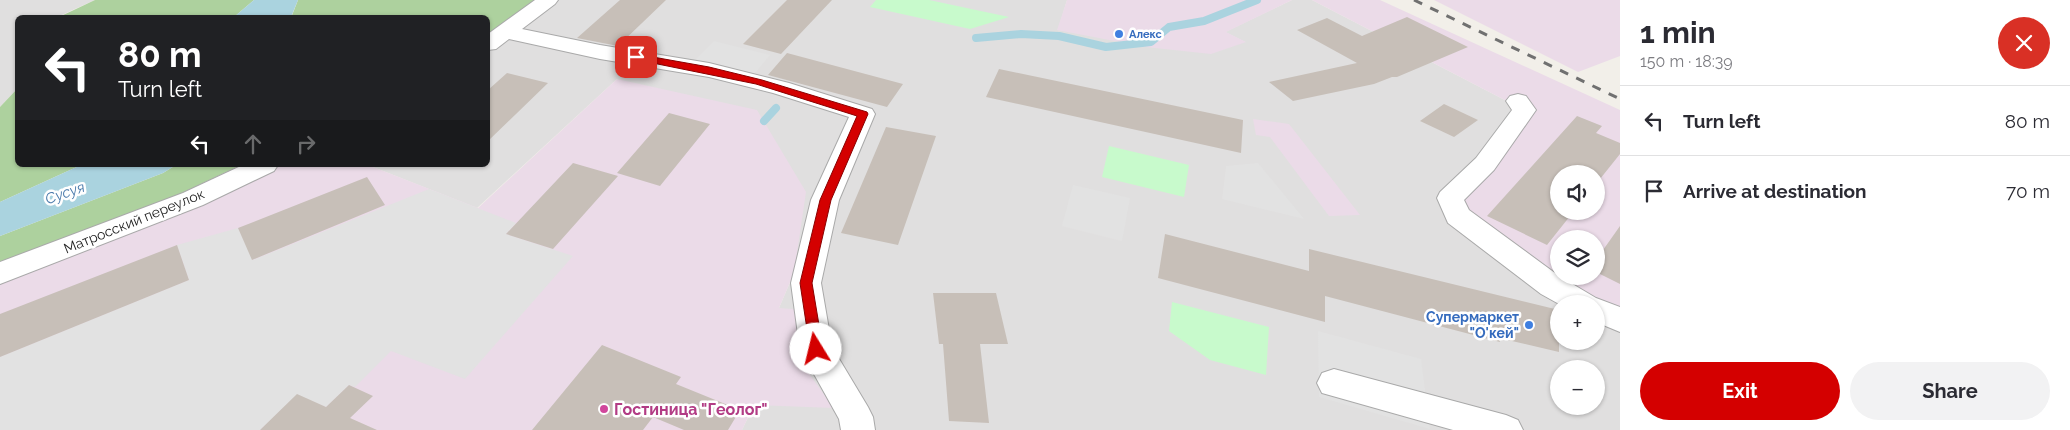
<!DOCTYPE html>
<meta charset="utf-8">
<style>
body{margin:0;font-family:Raleway,sans-serif;background:#f2f2f3;color:#2b2b33;height:100vh;display:flex;flex-direction:column;font-size:19px;white-space:nowrap}
*{box-sizing:border-box;margin:0}
p{font-size:16px;color:#7c7c81}
.icon{flex:none;width:28px;height:28px;fill:none;stroke:currentColor;stroke-width:2;stroke-linecap:round;stroke-linejoin:round}
.map{position:relative;flex:1;overflow:hidden}
.side{display:flex;flex-direction:column;background:#fff;width:450px}
.side>*{flex:none}
.guide{position:absolute;left:15px;top:15px;width:475px;height:152px;border-radius:8px;box-shadow:0 1px 4px #0004;background:#202124;color:#fff;overflow:hidden}
.controls{position:absolute;left:1550px;top:165px;display:grid;gap:10px}
.controls a{display:grid;place-items:center;width:55px;height:55px;border-radius:50%;background:#fff;box-shadow:0 1px 4px #0004;font-size:25px}
.pin{position:absolute;display:grid;place-items:center;width:42px;height:42px;color:#fff;margin:-21px;border-radius:10px;box-shadow:0 2px 8px #0006}
.me{position:absolute;width:55px;margin:-28px;rotate:351deg;stroke-linejoin:round;filter:drop-shadow(0 0 4px #0008)}
.turn{display:flex;align-items:center;gap:18px;height:105px;padding:0 20px;font-size:22px}
.turn .icon{width:65px;height:65px;stroke-width:2.5}
.turn b{display:block;font-size:35px;line-height:42px}
.lanes{display:flex;align-items:center;height:48px;padding:0 20px;background:#0003;justify-content:center;gap:25px;direction:ltr}
.lanes .off{opacity:.35}
.round{display:grid;place-items:center;flex:none;width:52px;height:52px;border-radius:26px;background:#f2f2f3}
.summary{display:flex;align-items:center;justify-content:space-between;height:85px;padding:0 20px}
h1{font-size:30px;font-weight:700;line-height:38px}
.primary-button{display:flex;gap:10px;margin-top:auto;padding:10px 20px}
.primary-button a{flex:1;height:58px;border-radius:30px;background:#d40000;color:#fff;font-size:20px;font-weight:700;line-height:58px;text-align:center}
.primary-button a+a{background:#f2f2f3;color:#2b2b33}
ul{padding:0;list-style:none}
li{display:flex;align-items:center;gap:15px;height:70px;padding:0 20px;border-top:1px solid #e1e1e2}
li div{flex:1}
li b{display:block;font-size:19px}
li em{font-style:normal}
main{display:flex;flex:1;min-height:0}
.map>svg:first-child{display:block}
.residential{fill:#e0dfdf;fill-rule:evenodd}
.industrial{fill:#ebdbe8;fill-rule:evenodd}
.forest{fill:#add19e}
.park{fill:#c8facc}
.parking{fill:#e2e2e2}
.water{fill:#aad3df}
.lines{fill:none;stroke-linecap:round;stroke-linejoin:round}
.stream{stroke:#aad3df;stroke-width:8}
.building{fill:#c7bfb8}
.minor-casing{stroke:#a9a9a9;stroke-width:2}
.minor{fill:#fff;fill-rule:evenodd}
.rail{stroke:#707070;stroke-width:3;stroke-dasharray:9 9;stroke-linecap:butt}
.route{fill:#d40000;stroke:#8a0000}
.shop-dot{fill:#3f7fe0;stroke:#fff;stroke-width:2}
.hotel-dot{fill:#d1479c;stroke:#fff;stroke-width:2}
.labels{text-anchor:middle;stroke-width:5;stroke-linejoin:round;paint-order:stroke}
.far-shop-label{font-size:11px;font-weight:bold;fill:#366cbe;stroke:#fff;text-anchor:start}
.street-label{font-size:14px;fill:#222;stroke:#fff}
.shop-label{font-size:14px;font-weight:bold;fill:#366cbe;stroke:#fff;text-anchor:end}
.water-label{font-size:15px;font-style:italic;fill:#4a7aab;stroke:#fff}
.near-hotel-label{font-size:16px;font-weight:bold;fill:#b23c85;stroke:#fff;text-anchor:start}
</style>
<main>
<div class="map">
<svg width="1620" height="430" viewBox="0 0 1620 430">
<rect width="100%" height="100%" fill="#f2efe9"/>
<!-- residential -->
<path class="residential" d="M0 0H95L57 17 18 18 17 89 0 107Z
M548 0H1067L1058 30 1245 42 1225 32 1292 0H1312L1524 110 1559 304V341H1596V309L1620 320V430H742L754 405 779 308 794 273 617 79 477 208 368 165H488V44ZM1559 369H1596V406H1559Z"/>
<!-- industrial -->
<path class="industrial" d="M1067 0H1292L1226 32 1246 42 1211 54 1146 47 1057 30Z
M1312 0H1380L1620 110V320L1450 198 1524 110ZM1559 174H1596V211H1559ZM1559 239H1596V276H1559Z
M1434 0H1620V56L1578 72Z
M617 79 757 110 806 192 794 273 779 308 804 310 796 356 834 408 754 405 742 430H0V262L180 194 241 165H368L478 208Z
M1253 119 1289 124 1360 215 1329 216 1270 137 1256 135Z"/>
<!-- forest -->
<path class="forest" d="M95 0H254L234 17 57 18Z
M298 0H548L488 44V18H291Z
M17 89 18 165H81L0 202V107Z
M176 165H241L180 194 0 262V236L163 173Z"/>
<!-- park -->
<path class="park" d="M876 0H929L1009 17 970 29 870 7Z
M1109 146 1189 165 1184 197 1102 177Z
M1172 302 1269 327 1266 375 1210 360 1169 331Z"/>
<!-- parking -->
<path class="parking" d="M714 41 770 55 754 74 696 59Z
M1258 163 1304 219 1222 199 1226 166Z
M1073 185 1130 198 1122 241 1062 226Z
M429 189 516 223 506 234 573 256 465 379 391 351 355 387 349 385 326 407 297 395 260 430H0V357L189 280 177 245 238 228 253 260Z
M1318 331 1421 359 1430 429 1319 397Z"/>
<!-- water -->
<path class="water" d="M254 0H298L291 17H234Z
M81 165H176L163 173 0 236V202Z"/>
<g class="lines">
<!-- stream -->
<path class="stream" d="M976 38 1021 34 1059 36 1106 47 1151 42 1169 27 1204 21 1257 0
M764 121 776 108"/>
</g>
<!-- building -->
<path class="building" d="M620 0H666L618 46 577 38Z
M787 0H832L781 54 743 44Z
M1407 17 1468 47 1397 77H1392L1374 84 1293 101 1269 82 1357 63 1297 30 1327 18 1362 36Z
M787 53 903 84 887 107 768 75Z
M999 69 1243 120 1241 153 986 97Z
M507 73 548 83 488 141V90Z
M1444 104 1478 120 1454 137 1420 121Z
M669 113 710 124 660 186 617 173Z
M1577 116 1602 126 1596 133 1620 143V154L1596 184V174H1559V211H1574L1547 245 1487 216Z
M886 127 936 136 898 245 841 233Z
M573 163 618 176 553 249 506 234Z
M367 177 385 205 252 260 238 228Z
M1620 226V284L1596 272V260Z
M1165 234 1309 271V249L1559 310V352L1499 338 1500 342 1325 296V322L1158 278Z
M177 245 189 280 0 357V314Z
M933 293H996L1008 344H980L989 423 949 421 943 344H939Z
M602 345 681 377 676 384 740 410 728 430H684L653 417 643 430H532Z
M349 385 373 396 350 418 377 430H260L297 394 326 407Z"/>
<g class="lines">
<!-- minor casing -->
<g class="minor-casing">
<path id="minor" d="M535 0H558L555 4 522 29 600 45 709 63 789 83 872 109 875 114 839 200 821 283 832 347 868 407 873 417 875 430H841L839 419 800 349 791 283 811 200 849 117 773 93 709 77 600 59 509 39 496 49 488 50V34Z
M1518 94 1526 96 1536 110 1494 170 1464 200 1469 210 1559 276 1596 298 1620 307V332L1596 322V304H1559L1541 294 1448 223 1437 198 1440 192 1476 158 1512 110 1506 101 1510 96Z
M243 165H278L274 171 203 205 0 284V262L183 193Z
M1334 369 1506 415 1518 420 1523 430H1453L1322 393 1317 383 1322 373Z"/>
</g>
<!-- minor -->
<use href="#minor" class="minor"/>
<!-- rail -->
<path class="rail" d="M1414 0 1620 99"/>
</g>
<!-- route -->
<path class="route" d="M636 54 709 67 762 80 867 112 868 114 831 200 812 283 823 349 821 352 816 354 811 352 810 349 800 283 820 200 857 116 756 84 633 59V55Z"/>
<!-- markers -->
<g class="shop-dot">
<circle cx="1119" cy="34" r="5"/>
<circle cx="1529" cy="325" r="5"/>
</g>
<circle class="hotel-dot" cx="604" cy="409" r="5"/>
<g class="labels">
<!-- far-shop labels -->
<g class="far-shop-label">
<text x="1129" y="38">Алекс</text>
</g>
<!-- street labels -->
<g class="street-label">
<text transform="translate(134 221) rotate(-22)" y="5">Матросский переулок</text>
</g>
<!-- shop labels -->
<g class="shop-label">
<text x="1519" y="322">Супермаркет<tspan x="1519" dy="16">"О'кей"</tspan></text>
</g>
<!-- water labels -->
<g class="water-label">
<text transform="translate(65 193) rotate(-19)" y="5">Сусуя</text>
</g>
<!-- near-hotel labels -->
<g class="near-hotel-label">
<text x="614" y="415">Гостиница "Геолог"</text>
</g>
</g>
</svg>
<div class="controls">
<a><svg class="icon" aria-label="sound" viewBox="0 0 24 24"><path d="M4 9h4l5-4v14l-5-4H4zM17 9q2 3 0 6"/></svg></a>
<a><svg class="icon" aria-label="layers" viewBox="0 0 24 24"><path d="M12 4l9 5-9 5-9-5zM3 14l9 5 9-5"/></svg></a>
<a>+</a>
<a>−</a>
</div>
<div class="pin" style="left:636px;top:57px;background:#d93025"><svg class="icon" aria-label="arrive" viewBox="0 0 24 24"><path d="M6 21V4h12l-3 4 3 4H6"/></svg></div>
<svg class="me" style="left:816px;top:349px" viewBox="-20 -20 40 40"><circle r="19" fill="#fff"/><path d="M0-13L10 11 0 6-10 11z" fill="#d40000"/></svg>
<div class="guide">
<div class="turn"><svg class="icon" aria-label="left" viewBox="0 0 24 24"><path d="M17 20v-9H6M10 6l-5 5 5 5"/></svg><div><b>80 m</b>Turn left</div></div>
<div class="lanes"><svg class="icon" aria-label="left" viewBox="0 0 24 24"><path d="M17 20v-9H6M10 6l-5 5 5 5"/></svg><svg class="icon off" aria-label="ahead" viewBox="0 0 24 24"><path d="M12 20V5M6 11l6-6 6 6"/></svg><svg class="icon off" aria-label="right" viewBox="0 0 24 24"><path d="M7 20v-9h11M14 6l5 5-5 5"/></svg></div>
</div>
</div>
<section class="side">
<div class="summary"><div><h1>1 min</h1><p>150 m · 18:39</p></div><a class="round" style="background:#d93025;color:#fff"><svg class="icon" aria-label="close" viewBox="0 0 24 24"><path d="M6 6l12 12M18 6L6 18"/></svg></a></div>
<ul>
<li><svg class="icon" aria-label="left" viewBox="0 0 24 24"><path d="M17 20v-9H6M10 6l-5 5 5 5"/></svg><div><b>Turn left</b></div><em>80 m</em></li>
<li><svg class="icon" aria-label="arrive" viewBox="0 0 24 24"><path d="M6 21V4h12l-3 4 3 4H6"/></svg><div><b>Arrive at destination</b></div><em>70 m</em></li>
</ul>
<div class="primary-button"><a>Exit</a><a>Share</a></div>
</section>
</main>
